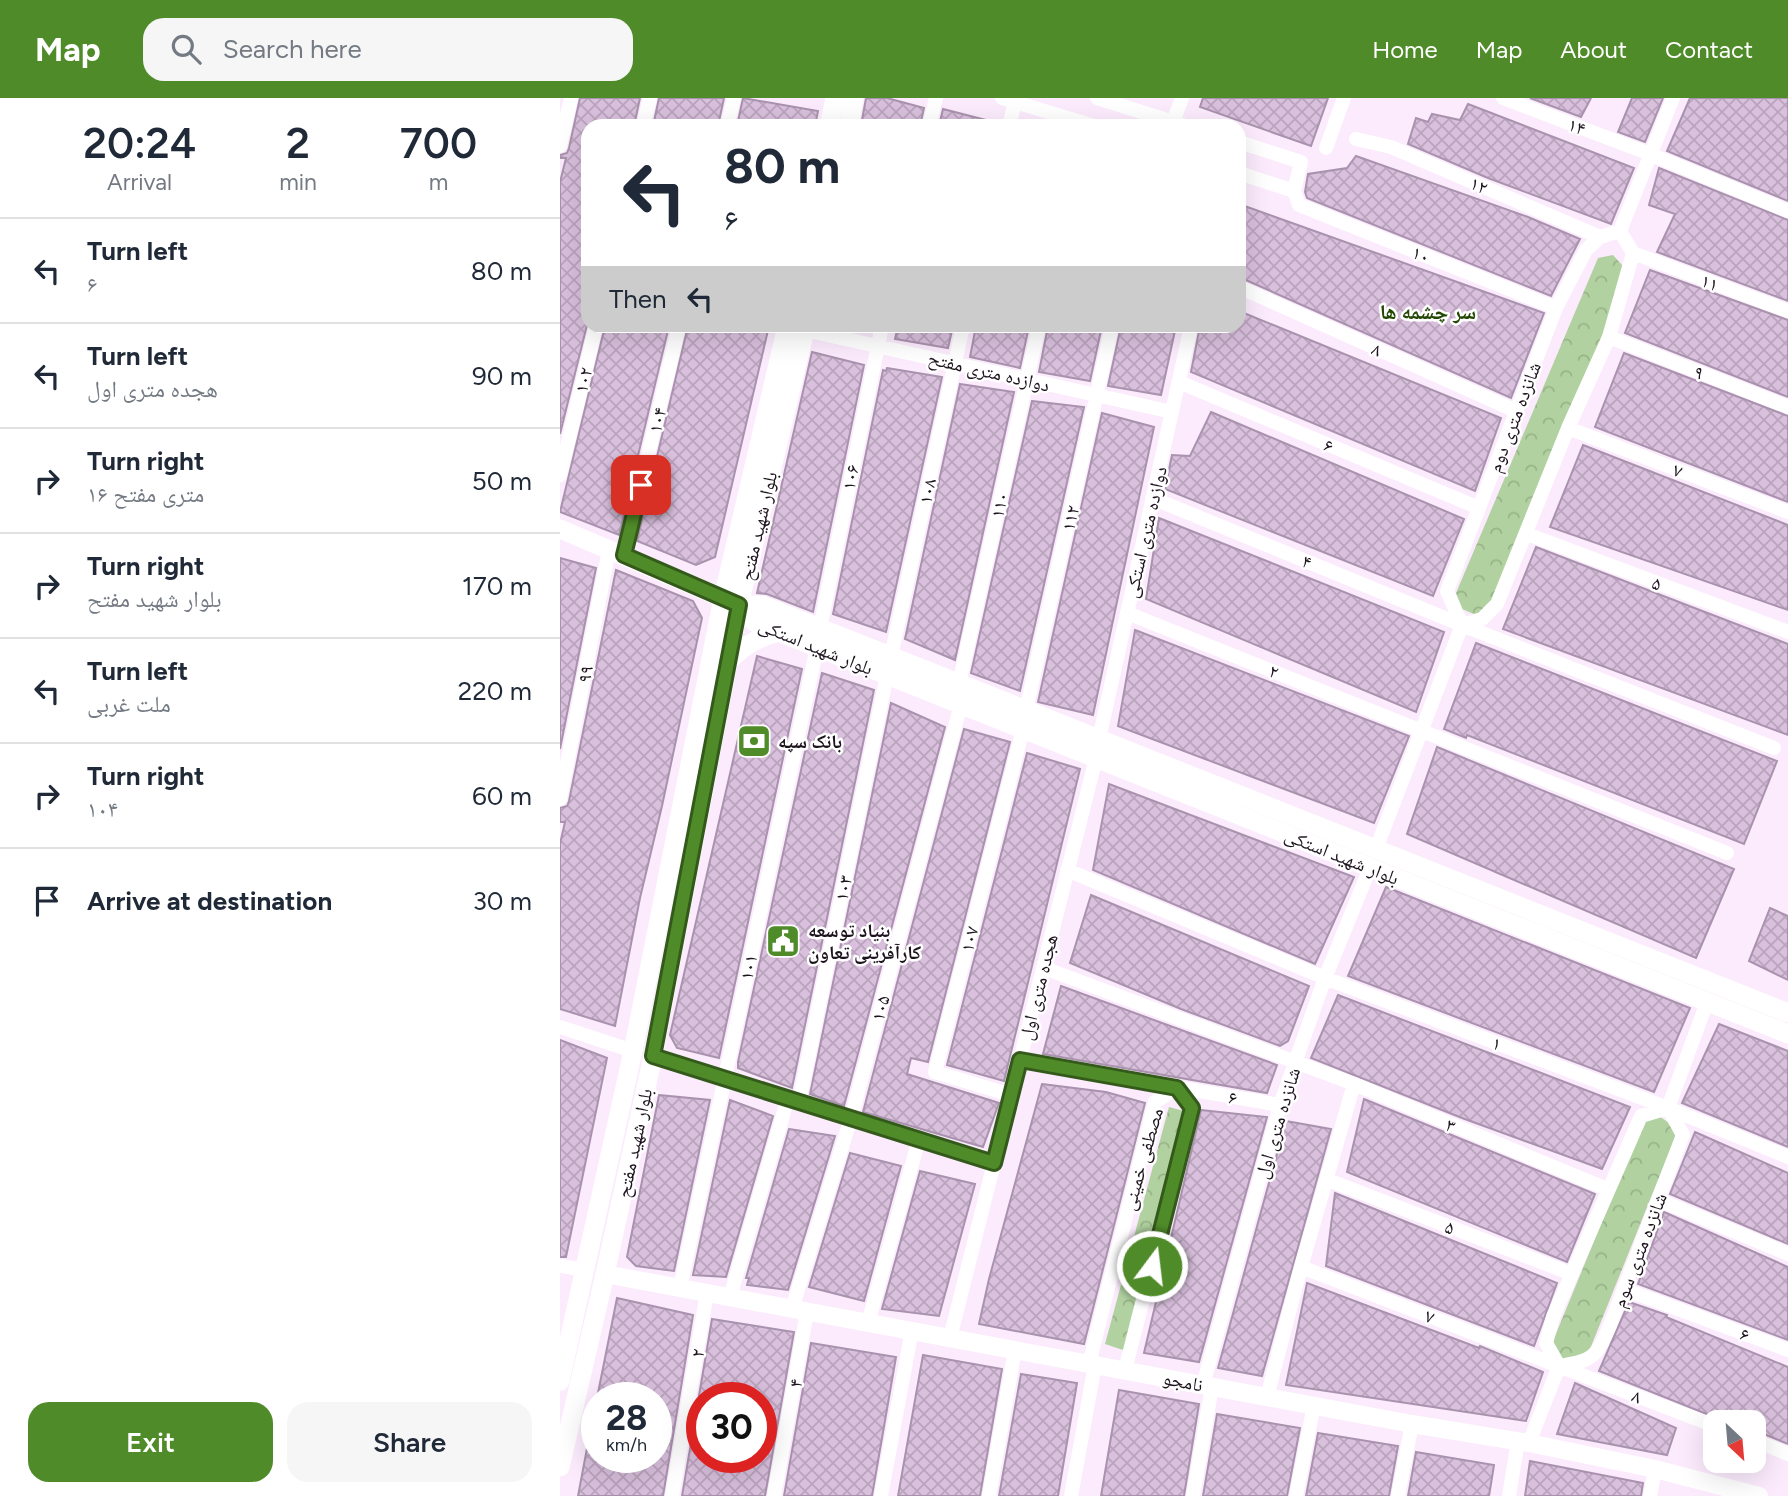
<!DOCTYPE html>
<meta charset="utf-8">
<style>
body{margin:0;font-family:Figtree,"Noto Naskh Arabic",sans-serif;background:#f6f6f7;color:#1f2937;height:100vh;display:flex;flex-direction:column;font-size:26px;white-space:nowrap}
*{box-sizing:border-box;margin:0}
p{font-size:23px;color:#747a83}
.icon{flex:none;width:38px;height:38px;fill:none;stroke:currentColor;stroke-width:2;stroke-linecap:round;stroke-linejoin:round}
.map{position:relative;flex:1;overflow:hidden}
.sheet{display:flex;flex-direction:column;background:#fff;width:560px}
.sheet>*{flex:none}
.guide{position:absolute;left:21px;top:21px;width:665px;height:214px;border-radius:21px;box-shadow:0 7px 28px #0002;background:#fff;color:#1f2937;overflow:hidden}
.needle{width:46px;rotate:154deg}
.tools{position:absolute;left:1143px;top:1312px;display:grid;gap:14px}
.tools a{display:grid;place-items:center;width:63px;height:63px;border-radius:14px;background:#fff;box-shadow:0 7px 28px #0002;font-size:35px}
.speed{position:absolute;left:21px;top:1284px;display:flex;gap:14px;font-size:35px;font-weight:700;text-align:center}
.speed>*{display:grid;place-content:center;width:91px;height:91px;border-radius:50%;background:#fff;box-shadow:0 7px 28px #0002;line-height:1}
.speed small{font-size:18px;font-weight:400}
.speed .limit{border:10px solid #d22;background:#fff;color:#111}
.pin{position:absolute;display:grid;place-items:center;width:60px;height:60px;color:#fff;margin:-30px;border-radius:14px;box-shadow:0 4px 10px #0006}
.me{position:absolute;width:77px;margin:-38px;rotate:15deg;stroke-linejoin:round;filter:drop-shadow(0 0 5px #0008)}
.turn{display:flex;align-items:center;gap:24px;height:147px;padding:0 28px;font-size:32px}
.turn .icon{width:91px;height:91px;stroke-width:2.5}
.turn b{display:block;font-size:49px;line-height:60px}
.then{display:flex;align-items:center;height:66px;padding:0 28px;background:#0003;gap:14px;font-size:26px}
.eta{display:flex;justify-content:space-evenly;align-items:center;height:119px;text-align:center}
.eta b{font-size:42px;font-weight:600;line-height:49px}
.action{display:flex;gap:14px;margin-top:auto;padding:14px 28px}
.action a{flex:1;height:80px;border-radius:21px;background:#508b29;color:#fff;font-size:28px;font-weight:600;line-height:80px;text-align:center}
.action a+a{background:#f6f6f7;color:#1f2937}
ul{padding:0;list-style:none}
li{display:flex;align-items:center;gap:21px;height:105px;padding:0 28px;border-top:2px solid #e0e1e3}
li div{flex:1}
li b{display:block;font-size:26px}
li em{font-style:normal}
header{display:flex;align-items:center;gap:42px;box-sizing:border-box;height:98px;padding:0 35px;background:#508b29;color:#fff}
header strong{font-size:33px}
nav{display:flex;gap:38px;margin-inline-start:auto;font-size:24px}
.search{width:490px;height:63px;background:#f6f6f7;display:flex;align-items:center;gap:18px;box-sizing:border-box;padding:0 24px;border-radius:21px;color:#747a83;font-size:26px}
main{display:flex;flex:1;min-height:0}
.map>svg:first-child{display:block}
.forest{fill:url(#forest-crowns)}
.building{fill:url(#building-cross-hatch);stroke:#a992ad;stroke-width:2;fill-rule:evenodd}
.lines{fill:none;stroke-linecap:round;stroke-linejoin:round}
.minor{stroke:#fff;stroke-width:14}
.tertiary{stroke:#fff;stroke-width:18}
.secondary{stroke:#fff;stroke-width:19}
.route-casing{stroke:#345a1b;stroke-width:18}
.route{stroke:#508b29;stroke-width:12}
.labels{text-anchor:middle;stroke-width:5;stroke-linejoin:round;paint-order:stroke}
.street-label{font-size:19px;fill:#1c131d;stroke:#fff}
.poi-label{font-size:19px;font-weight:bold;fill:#1c131d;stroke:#fff;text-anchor:start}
.neighbourhood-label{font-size:21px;font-weight:bold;fill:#234806;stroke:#fff}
</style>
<header>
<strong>Map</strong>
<div class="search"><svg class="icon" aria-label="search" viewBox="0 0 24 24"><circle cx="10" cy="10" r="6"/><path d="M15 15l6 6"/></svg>Search here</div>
<nav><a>Home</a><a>Map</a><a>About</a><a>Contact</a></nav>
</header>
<main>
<section class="sheet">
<div class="eta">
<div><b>20:24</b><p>Arrival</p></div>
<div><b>2</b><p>min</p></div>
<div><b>700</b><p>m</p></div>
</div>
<ul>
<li><svg class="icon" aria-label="left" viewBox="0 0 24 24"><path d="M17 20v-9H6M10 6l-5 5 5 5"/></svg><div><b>Turn left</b><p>۶</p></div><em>80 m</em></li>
<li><svg class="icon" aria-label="left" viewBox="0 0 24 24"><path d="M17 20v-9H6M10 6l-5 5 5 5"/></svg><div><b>Turn left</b><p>هجده متری اول</p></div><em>90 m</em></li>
<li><svg class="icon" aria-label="right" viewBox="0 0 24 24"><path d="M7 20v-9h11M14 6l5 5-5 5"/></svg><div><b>Turn right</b><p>۱۶ متری مفتح</p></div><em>50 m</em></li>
<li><svg class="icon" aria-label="right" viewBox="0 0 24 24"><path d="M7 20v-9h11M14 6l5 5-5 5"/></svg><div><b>Turn right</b><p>بلوار شهید مفتح</p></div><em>170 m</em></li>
<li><svg class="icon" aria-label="left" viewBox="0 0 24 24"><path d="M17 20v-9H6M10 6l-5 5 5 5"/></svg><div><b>Turn left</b><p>ملت غربی</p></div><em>220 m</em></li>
<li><svg class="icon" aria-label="right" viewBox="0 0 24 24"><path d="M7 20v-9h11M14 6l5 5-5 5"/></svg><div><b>Turn right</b><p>۱۰۴</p></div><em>60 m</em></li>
<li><svg class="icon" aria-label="arrive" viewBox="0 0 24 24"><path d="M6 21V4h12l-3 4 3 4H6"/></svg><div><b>Arrive at destination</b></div><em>30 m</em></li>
</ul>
<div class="action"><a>Exit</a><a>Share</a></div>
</section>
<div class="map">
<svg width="1228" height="1398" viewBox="0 0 1228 1398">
<defs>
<pattern id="forest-crowns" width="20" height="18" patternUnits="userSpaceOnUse" patternTransform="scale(1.75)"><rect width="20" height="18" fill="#b1d2a0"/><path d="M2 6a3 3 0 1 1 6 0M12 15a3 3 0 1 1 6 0" fill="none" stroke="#98b389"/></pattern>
<pattern id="building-cross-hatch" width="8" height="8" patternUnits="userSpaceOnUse" patternTransform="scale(1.75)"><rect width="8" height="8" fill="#d9c0dd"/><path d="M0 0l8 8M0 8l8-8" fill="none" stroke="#baa4bd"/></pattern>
</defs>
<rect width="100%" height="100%" fill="#fbebfd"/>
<!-- forest -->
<path class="forest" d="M1053 157 1072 178 927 516 916 517 902 511 896 495 1038 160Z
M609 1009 628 1014 566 1253 545 1246Z
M1099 1018 1112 1027 1116 1037 1030 1251 1009 1266C999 1261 996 1254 993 1243L1083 1024Z"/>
<!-- building -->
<path class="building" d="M20 0H80L74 28H28V223L0 336V84L6 60H0V57L7 55 9 50Z
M99 0H164L158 28H93Z
M183 0 258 13 255 28H177Z
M306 0H327L364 10 360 28H301Z
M643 0H768L751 48 640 9Z
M970 0H1031L1021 19Z
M1072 0H1103L1085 44 1058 34Z
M1130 0H1228V103L1107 53Z
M908 6 1074 70 1051 126 928 80 848 46 856 20 868 24 872 16 900 22Z
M383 11 434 24V28H379Z
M796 58 968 119 1020 141 991 198 747 100 745 94 748 76 787 70Z
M1099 70 1228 122V203L1097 154 1115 116 1089 107Z
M679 106 984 215 951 300 679 179Z
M1090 172 1228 222V299L1065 235Z
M679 213 941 320 915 393 631 274 640 228H679Z
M45 228H109L59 437 0 414Z
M128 228H209L155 459 136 467 77 443Z
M338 228H393L388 250 335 241Z
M416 228H469L460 270 410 259Z
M488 228H542L530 283 479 274Z
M561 228H616L601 297 548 288Z
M252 254 304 267 253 514 207 496 197 495Z
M1064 255 1228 318V404L1035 329Z
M327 270 382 279 326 534 273 516 323 272 326 273Z
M400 286 454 294 395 562 345 541Z
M472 303 524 309 460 593 411 575Z
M651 314 904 421 873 498 605 391 612 357 630 358Z
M542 315 594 329 533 617 478 604Z
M1023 347 1228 427V512L990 429Z
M599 420 884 534 856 614 586 501Z
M976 449 1228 546V637L943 531Z
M0 460 36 470 0 651Z
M56 472 133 503 142 520 102 708 80 800 55 928 0 911V746L5 724H0V710L7 708 9 703Z
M575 532 849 638 814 725 558 628Z
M916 545 1217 663 1184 746 907 637 906 640 884 631Z
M197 558 242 571 159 960 117 950 110 937Z
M262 575 314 592 232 990 178 970V964Z
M331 605 385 629 284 1008 250 996Z
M404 631 450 644 368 964 351 960 347 976 439 1005 423 1049 303 1014Z
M877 649 1174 771 1136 860 847 736Z
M467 655 520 671 444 983 387 967Z
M549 686 794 779 755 866 533 772Z
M826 789 1130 910 1094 994 788 878Z
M531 797 749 888 728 943 720 948 621 911 510 865Z
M1210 810 1228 818V882L1189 863Z
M501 888 717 967 707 995 483 956Z
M778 897 1070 1009 1042 1071 902 1020 751 960Z
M1159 926 1228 953V1049L1122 1005Z
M0 942 47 960 6 1159H0Z
M482 986 546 994 585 1005 524 1246 419 1226 429 1181Z
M99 997 150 1002 114 1173 76 1168 67 1159Z
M804 1001 1035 1096 1007 1164 787 1074Z
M170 1002 213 1018 166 1179 133 1177Z
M641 1012 707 1019 639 1264 584 1255Z
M726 1023 771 1031 702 1278 658 1270Z
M229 1031 275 1038 228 1192 187 1187 189 1180H186Z
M1135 1034 1228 1075V1146L1110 1096Z
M290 1055 341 1068 304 1203 249 1189Z
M360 1073 415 1086 379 1218 322 1211Z
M775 1095 997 1185 974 1248 766 1168Z
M1104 1114 1228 1169V1242L1078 1186Z
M747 1185 919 1250 920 1248 983 1274 966 1323 726 1287Z
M57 1200 133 1217 103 1398H18L31 1329H37V1360H96V1300H37Z
M1069 1204 1107 1217 1106 1219 1228 1269V1346L1194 1332V1325H1169L1039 1273Z
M152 1221 234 1234 205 1398H122ZM142 1300H201V1360H142Z
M251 1245 336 1259 312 1398H224Z
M363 1257 442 1271 420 1398H338Z
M461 1276 517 1285 498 1398H439Z
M1015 1285 1116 1330 1107 1357 997 1336Z
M559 1292 639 1306 624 1398H541Z
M657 1316 740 1330 727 1398H643Z
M758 1335 838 1348 829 1398H746Z
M856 1354 934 1367 929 1398H848Z
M970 1363 1083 1385 1081 1398H965Z"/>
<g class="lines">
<!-- minor -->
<path class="minor" d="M442 0 534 28
M537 0 626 28
M943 0 1090 56 1228 113
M613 24 622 0
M83 28 90 0
M167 28 174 0
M369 28 376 0
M449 28 455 4
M796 41 831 49 1040 139
M679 44 741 64 734 93 679 75
M0 48 11 0
M766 50 784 0
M734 93 739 107 996 210
M1060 133 1113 0
M1073 155 1228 213
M679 189 956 313
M245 232 612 314
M1049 239 1228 309
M619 284 919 410
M1008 330 1228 414
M0 377 36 228
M592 400 902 527 1214 650
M967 436 1228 534
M64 457 119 228
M567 515 1167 755
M902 527 922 521 937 506 1008 330 1049 239 1073 155 1060 133
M260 530 322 228
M331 558 403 228
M399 586 479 228
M466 612 552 228
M539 641 631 228
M0 701 49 452
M816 751 902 527 887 493 996 210 1026 152 1040 139 1060 133
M507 772 765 880 1108 1010 1228 1059
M484 870 794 986 1047 1091
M0 929 73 953
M93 958 434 1065
M460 962 720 1007
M451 997 375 974 463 631
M239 1004 327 577
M768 1082 1012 1176
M1099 1102 1228 1156
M0 1168 26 1172
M741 1169 1155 1328
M120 1190 257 549
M1064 1191 1228 1252
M170 1199 228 1000
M232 1211 291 1020 401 606
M308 1225 359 1041
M390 1240 536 660
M529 1266 595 1004 617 990 632 1010 565 1272
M999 1268C1034 1262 1036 1260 1050 1227L1123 1037 1108 1010 1147 904
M999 1268 986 1245 993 1219 1081 1018 1108 1010
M643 1287 720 1007 765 880 810 770
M707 1299 741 1169 794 986
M1194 1342 1228 1356
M969 1345 999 1268
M112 1398 147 1195
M214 1398 247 1214
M321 1398 352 1232
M429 1398 455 1252
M511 1398 535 1267
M633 1398 652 1289
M736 1398 754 1307
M838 1398 852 1326
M949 1398 958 1343
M1090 1398 1095 1371"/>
<!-- tertiary -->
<path class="tertiary" d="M45 1176 852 1326 969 1345 1095 1371 1199 1398"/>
<!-- secondary -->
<path class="secondary" d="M269 28 275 0
M289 28 294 0
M0 431 179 507H202L1228 915
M179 507 194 524 1228 936
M168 564C183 548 199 538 220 534
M0 1283 73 953 163 500 227 228
M0 1369 45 1176 93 958 179 507 246 228"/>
</g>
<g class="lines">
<!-- route casing -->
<g class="route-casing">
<path id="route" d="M81 387 64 457 179 507 93 958 434 1065 460 962 617 990 632 1010 592 1168"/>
</g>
<!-- route -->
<use href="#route" class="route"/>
</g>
<!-- icons -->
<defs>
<g id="bank-square" transform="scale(1.75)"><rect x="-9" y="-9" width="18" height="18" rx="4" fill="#508b29" stroke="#fff"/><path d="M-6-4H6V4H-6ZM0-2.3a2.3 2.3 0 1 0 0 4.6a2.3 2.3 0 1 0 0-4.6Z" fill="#fff"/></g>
<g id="civic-square" transform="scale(1.75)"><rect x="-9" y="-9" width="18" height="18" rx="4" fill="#508b29" stroke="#fff"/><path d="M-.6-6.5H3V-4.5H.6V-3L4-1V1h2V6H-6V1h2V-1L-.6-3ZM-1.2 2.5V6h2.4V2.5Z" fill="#fff"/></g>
</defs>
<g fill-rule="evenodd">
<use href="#bank-square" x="194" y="643"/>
<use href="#civic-square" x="223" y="843"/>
</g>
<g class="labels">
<!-- street labels -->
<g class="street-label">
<text transform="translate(1017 28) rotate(21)" y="7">۱۴</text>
<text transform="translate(919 87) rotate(23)" y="7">۱۲</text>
<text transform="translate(861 156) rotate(22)" y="7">۱۰</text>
<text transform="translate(1150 184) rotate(21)" y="7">۱۱</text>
<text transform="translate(817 251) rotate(24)" y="7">۸</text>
<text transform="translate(429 273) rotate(13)" y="7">دوازده متری مفتح</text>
<text transform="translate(1139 274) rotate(21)" y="7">۹</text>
<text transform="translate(23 282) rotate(-77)" y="7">۱۰۲</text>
<text transform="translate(954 319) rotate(-69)" y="7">شانزده متری دوم</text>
<text transform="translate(97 322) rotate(-76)" y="7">۱۰۴</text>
<text transform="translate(769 347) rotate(23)" y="7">۶</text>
<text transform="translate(1118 372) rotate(21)" y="7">۷</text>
<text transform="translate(290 379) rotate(-79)" y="7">۱۰۶</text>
<text transform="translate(367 393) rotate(-78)" y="7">۱۰۸</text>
<text transform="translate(439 407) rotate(-77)" y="7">۱۱۰</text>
<text transform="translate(510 420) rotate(-77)" y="7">۱۱۲</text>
<text transform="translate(198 428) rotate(-77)" y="7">بلوار شهید مفتح</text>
<text transform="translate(585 434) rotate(-77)" y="7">دوازده متری استکی</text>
<text transform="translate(747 463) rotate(22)" y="7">۴</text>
<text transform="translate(1097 485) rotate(21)" y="7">۵</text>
<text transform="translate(256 548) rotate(22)" y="7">بلوار شهید استکی</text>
<text transform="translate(714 573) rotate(21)" y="7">۲</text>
<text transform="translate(25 576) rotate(-79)" y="7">۹۹</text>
<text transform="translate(782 758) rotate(22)" y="7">بلوار شهید استکی</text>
<text transform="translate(283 790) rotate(-78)" y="7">۱۰۳</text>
<text transform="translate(409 841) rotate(-76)" y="7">۱۰۷</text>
<text transform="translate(188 869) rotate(-78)" y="7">۱۰۱</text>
<text transform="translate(478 889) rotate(-76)" y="7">هجده متری اول</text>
<text transform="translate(320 910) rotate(-75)" y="7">۱۰۵</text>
<text transform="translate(937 945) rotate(21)" y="7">۱</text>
<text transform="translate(673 999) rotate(10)" y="7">۶</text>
<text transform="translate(717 1025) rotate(-73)" y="7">شانزده متری اول</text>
<text transform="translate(891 1027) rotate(23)" y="7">۳</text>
<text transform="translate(74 1045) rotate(-78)" y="7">بلوار شهید مفتح</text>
<text transform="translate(582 1061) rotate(-74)" y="7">مصطفی خمینی</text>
<text transform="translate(890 1129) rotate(21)" y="7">۵</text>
<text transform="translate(1079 1152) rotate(-69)" y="7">شانزده متری سوم</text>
<text transform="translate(870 1218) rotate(21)" y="7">۷</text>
<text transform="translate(1185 1236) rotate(20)" y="7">۶</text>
<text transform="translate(137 1255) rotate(-80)" y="7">۲</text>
<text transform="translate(623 1283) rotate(11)" y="7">نامجو</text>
<text transform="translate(235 1285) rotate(-80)" y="7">۴</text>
<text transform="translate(1077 1298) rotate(21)" y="7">۸</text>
</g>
<!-- poi labels -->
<g class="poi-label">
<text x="218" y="650">بانک سپه</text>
<text x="248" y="839">بنیاد توسعه<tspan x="248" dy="22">کارآفرینی تعاون</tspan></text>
</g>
<!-- neighbourhood labels -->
<g class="neighbourhood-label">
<text x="868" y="221">سر چشمه ها</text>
</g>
</g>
</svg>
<div class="tools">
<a><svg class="needle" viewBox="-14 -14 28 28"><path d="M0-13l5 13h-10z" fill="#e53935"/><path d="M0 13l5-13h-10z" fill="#747a83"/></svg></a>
</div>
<div class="speed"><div>28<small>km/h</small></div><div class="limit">30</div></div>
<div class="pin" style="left:81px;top:387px;background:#d93025"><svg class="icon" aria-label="arrive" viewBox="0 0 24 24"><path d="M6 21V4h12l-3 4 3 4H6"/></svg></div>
<svg class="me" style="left:592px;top:1168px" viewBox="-20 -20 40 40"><circle r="17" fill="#508b29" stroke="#fff" stroke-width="3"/><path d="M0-11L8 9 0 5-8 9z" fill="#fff"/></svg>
<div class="guide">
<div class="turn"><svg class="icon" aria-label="left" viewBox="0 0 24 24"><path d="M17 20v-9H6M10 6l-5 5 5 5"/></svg><div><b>80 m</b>۶</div></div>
<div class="then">Then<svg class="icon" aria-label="left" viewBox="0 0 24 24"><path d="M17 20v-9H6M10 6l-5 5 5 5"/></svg></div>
</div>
</div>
</main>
